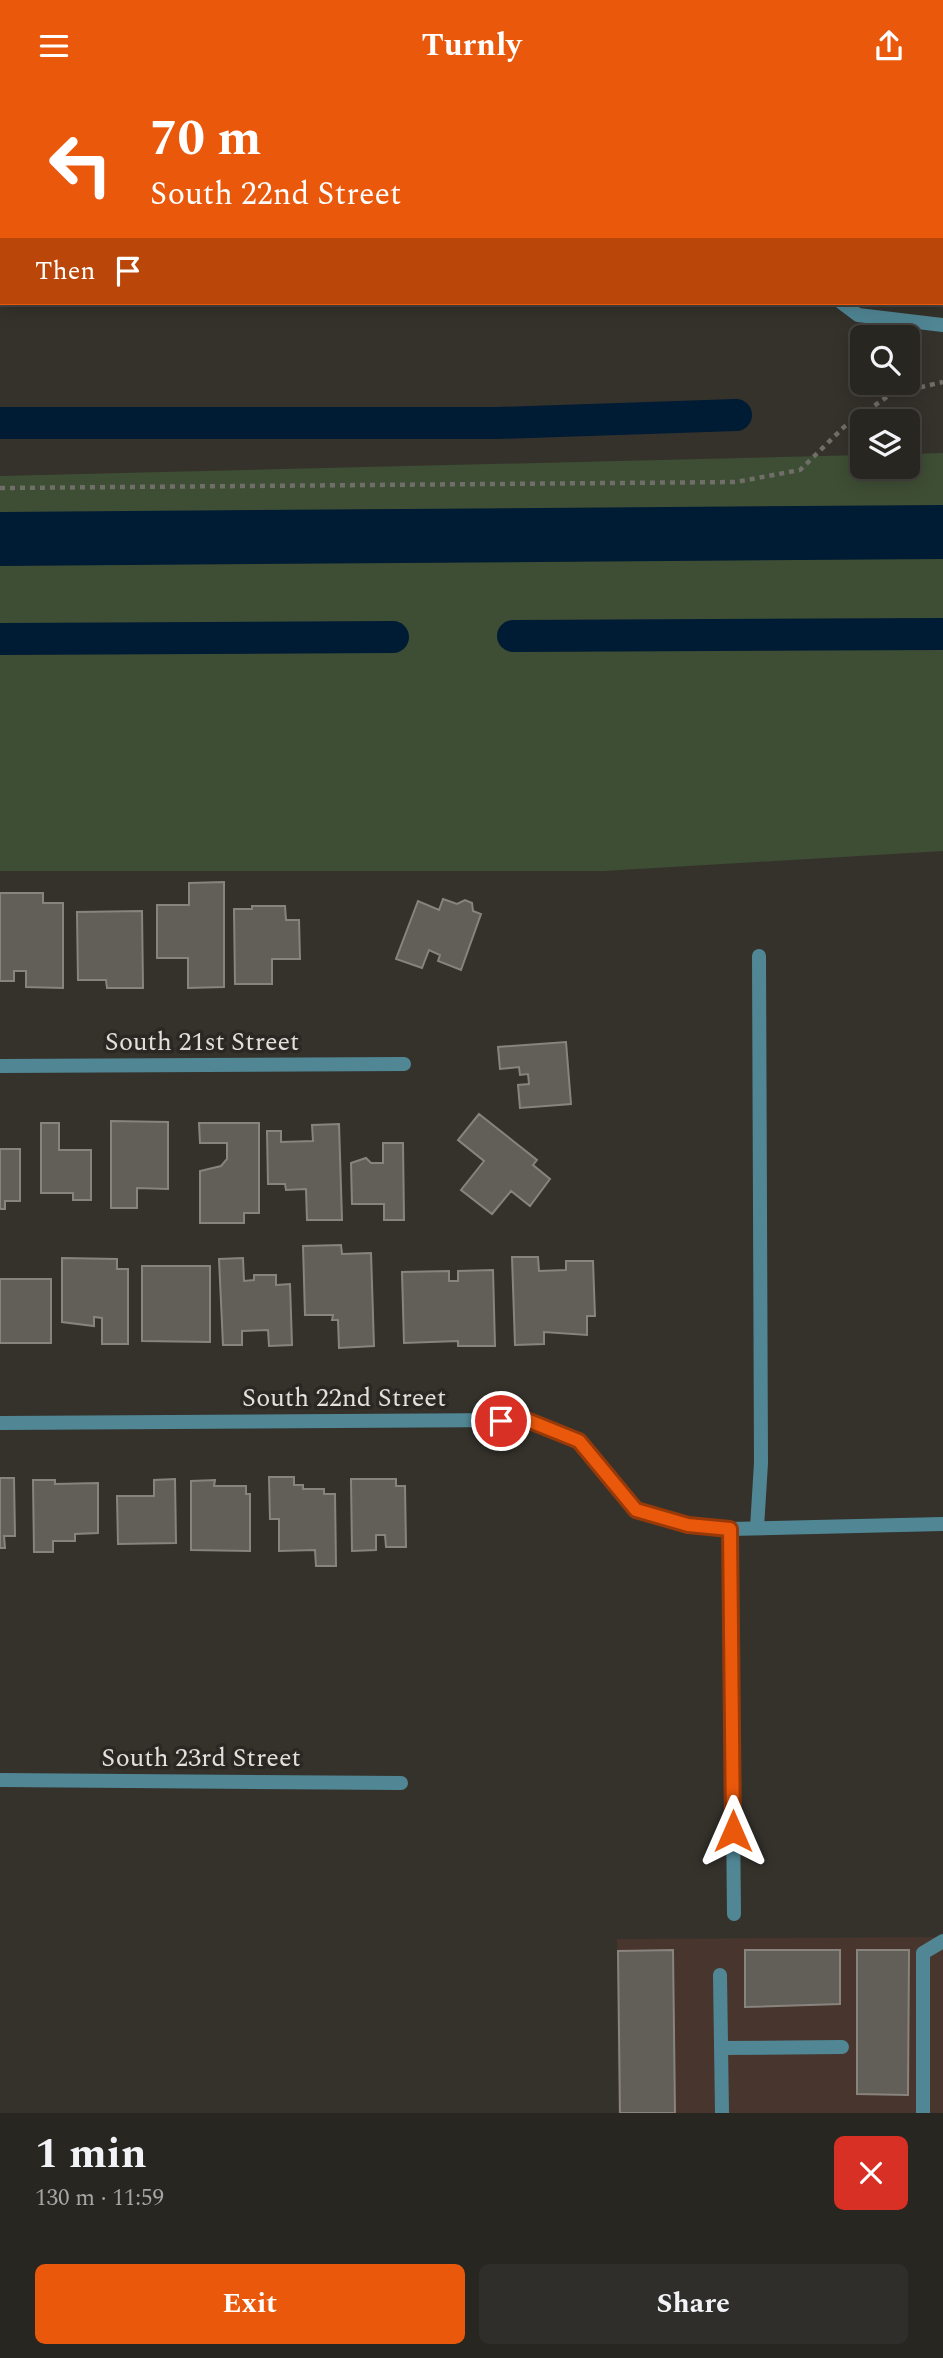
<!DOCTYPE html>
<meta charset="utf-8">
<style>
body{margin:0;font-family:Spectral,serif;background:#302e2a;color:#f1f3f6;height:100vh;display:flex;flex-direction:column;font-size:26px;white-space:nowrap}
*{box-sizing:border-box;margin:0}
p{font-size:23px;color:#a5a5a5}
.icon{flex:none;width:38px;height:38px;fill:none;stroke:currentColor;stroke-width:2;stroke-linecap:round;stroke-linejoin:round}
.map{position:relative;height:2022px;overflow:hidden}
.side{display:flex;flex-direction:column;background:#282621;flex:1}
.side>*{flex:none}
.top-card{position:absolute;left:0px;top:0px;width:943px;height:214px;box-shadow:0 4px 18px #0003,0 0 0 2px #44433f;background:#ea580c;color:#fff;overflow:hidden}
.fabs{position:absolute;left:850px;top:234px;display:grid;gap:14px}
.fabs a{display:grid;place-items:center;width:70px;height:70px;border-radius:10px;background:#282621;box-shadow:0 4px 18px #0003,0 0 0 2px #44433f;font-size:35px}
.pin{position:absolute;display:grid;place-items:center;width:60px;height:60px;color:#fff;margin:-30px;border:4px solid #fff;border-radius:50%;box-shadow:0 2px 7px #0007}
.me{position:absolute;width:77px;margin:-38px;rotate:0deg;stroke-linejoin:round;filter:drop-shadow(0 0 5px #0008)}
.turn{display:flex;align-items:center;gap:24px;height:147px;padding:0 35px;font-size:32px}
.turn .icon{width:91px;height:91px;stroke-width:2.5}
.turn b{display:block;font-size:49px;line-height:60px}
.then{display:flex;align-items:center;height:66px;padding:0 35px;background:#0003;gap:14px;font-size:26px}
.round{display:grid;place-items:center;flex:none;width:74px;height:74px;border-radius:10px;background:#302e2a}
.headline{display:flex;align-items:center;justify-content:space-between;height:119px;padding:0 35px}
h1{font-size:42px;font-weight:700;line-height:52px}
.cta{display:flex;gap:14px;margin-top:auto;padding:14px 35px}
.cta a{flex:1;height:80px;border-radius:10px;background:#ea580c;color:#fff;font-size:28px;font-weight:700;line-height:80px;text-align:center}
.cta a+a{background:#302e2a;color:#f1f3f6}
header{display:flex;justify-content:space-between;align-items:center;height:91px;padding:0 35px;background:#ea580c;color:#fff;font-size:32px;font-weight:700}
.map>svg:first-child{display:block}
.commercial{fill:#48352e}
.green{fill:#3e4e34}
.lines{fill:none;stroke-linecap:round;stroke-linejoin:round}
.canal{stroke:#001b34;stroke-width:32}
.river{stroke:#001b34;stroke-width:54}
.building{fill:#625e58;stroke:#88847d;stroke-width:2}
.path{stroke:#706e68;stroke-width:4.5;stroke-dasharray:5 5;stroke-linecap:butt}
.lane{stroke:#518795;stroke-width:14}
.street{stroke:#518795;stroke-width:14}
.route-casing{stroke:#983908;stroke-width:18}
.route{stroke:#ea580c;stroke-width:12}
.labels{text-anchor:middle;stroke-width:7;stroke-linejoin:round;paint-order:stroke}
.street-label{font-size:26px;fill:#e2e0dc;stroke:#2b2823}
</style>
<header><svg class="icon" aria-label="menu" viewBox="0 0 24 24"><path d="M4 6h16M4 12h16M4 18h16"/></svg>Turnly<svg class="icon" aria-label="share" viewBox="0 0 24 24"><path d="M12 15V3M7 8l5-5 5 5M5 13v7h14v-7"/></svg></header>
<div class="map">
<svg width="943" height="2022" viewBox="0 0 943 2022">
<rect width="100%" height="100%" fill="#35322c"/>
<!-- commercial -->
<path class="commercial" d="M943 1846V2022H618L617 1848Z"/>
<!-- green -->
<path class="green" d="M943 362V760L604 780H0V385L863 364V376H908V363Z"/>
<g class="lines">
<!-- canal -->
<path class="canal" d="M0 332H498L736 324
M513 545 943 543
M0 548 393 546"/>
<!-- river -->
<path class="river" d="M0 448 943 441"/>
</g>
<!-- building -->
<path class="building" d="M224 791V896L188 897V867H157V814H189V792Z
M0 802H43V812H63V897L26 896V880H14V890H0Z
M443 808 457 813 465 809 472 812 473 820 481 823 461 879 438 870 440 864 429 859 422 877 396 868 418 810 439 819Z
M252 815H285L286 829H299L300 868H272V893H235L234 818H252Z
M142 820 143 897H107L106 889H78L77 821Z
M566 951 571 1013 520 1017 518 994 529 993 528 983 520 984 519 976 500 978 498 956Z
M479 1023 537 1069 533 1074 550 1088 530 1115 511 1100 492 1123 461 1099 484 1070 458 1049Z
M111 1030 168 1031V1098L137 1097V1117H111Z
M41 1032H59V1059H91V1109H73V1102H41Z
M199 1032H259V1122H244V1132H200V1080L221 1075 227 1068V1052H200Z
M339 1033 342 1129H307L306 1098 286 1099 285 1093H268L267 1040H281V1051L313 1050 312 1034Z
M383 1052H403L404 1129H384V1113H352L351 1072 366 1067 371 1072H383Z
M0 1058H20V1110H5V1118H0Z
M341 1154 342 1163 371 1162 374 1255 339 1257 338 1229H332L333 1224H305L303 1155Z
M512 1166H538L539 1180 566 1179V1170H593L595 1225H587V1244L544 1241V1253L515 1254Z
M62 1167 117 1168V1178H128V1253H102V1227L94 1226V1235L62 1231Z
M243 1167 244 1190 254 1189V1184H276V1194L290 1193 292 1254 269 1255 268 1239 242 1240V1254H223L219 1168Z
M142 1175H210V1251L142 1250Z
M493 1179 495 1255H458V1250L404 1252 402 1181 449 1180V1190H458V1180Z
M0 1188H51V1252H0Z
M269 1386H294V1394H303V1398H324V1403H335L336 1475H316L315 1459 279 1460V1428H270Z
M0 1387H14L15 1445H4L5 1457H0Z
M175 1388 176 1452 118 1453 117 1405H154V1389Z
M351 1388H396V1395H405L406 1456H386L385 1444H376V1459L352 1460Z
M33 1389H55V1393L98 1392V1442L75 1443V1450H53V1461H34Z
M215 1389 214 1395H246V1403H250V1460L191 1459V1390Z
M673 1859 675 2022H620L618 1860Z
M745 1859H840V1913L745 1916Z
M857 1859H909L908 2004 857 2003Z"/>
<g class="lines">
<!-- path -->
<path class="path" d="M0 397 736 391 800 379 844 336 891 303 943 291"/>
<!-- lane -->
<path class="lane" d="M757 1437 761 1372 759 865
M720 1884 722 2022
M721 1957 842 1956
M923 2022V1862L943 1850"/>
<!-- street -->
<path class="street" d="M270 0V2
M632 0V2
M825 0V2
M842 212 858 224 943 234
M0 975 404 973
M0 1332 527 1329 579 1350 636 1419 688 1434 730 1438 943 1433
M730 1438 734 1823
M0 1689 401 1692"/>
</g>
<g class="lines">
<!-- route casing -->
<g class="route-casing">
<path id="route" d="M501 1330 527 1329 579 1350 636 1419 688 1434 730 1438 733 1740"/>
</g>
<!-- route -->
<use href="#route" class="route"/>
</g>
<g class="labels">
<!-- street labels -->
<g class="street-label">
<text x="202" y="959">South 21st Street</text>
<text x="344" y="1315">South 22nd Street</text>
<text x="201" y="1675">South 23rd Street</text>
</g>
</g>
</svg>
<div class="fabs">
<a><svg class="icon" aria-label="search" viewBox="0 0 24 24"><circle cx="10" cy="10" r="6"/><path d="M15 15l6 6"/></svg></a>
<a><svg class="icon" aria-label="layers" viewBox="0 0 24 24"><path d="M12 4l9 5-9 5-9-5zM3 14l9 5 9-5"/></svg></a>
</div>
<div class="pin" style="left:501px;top:1330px;background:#d93025"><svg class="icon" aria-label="arrive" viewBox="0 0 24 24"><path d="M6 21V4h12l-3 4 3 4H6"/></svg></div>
<svg class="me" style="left:733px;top:1740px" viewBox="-20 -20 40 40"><path d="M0-17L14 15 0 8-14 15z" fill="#ea580c" stroke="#fff" stroke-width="4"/></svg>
<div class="top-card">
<div class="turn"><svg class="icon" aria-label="left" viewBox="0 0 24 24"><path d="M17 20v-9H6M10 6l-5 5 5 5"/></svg><div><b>70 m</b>South 22nd Street</div></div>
<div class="then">Then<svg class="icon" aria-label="arrive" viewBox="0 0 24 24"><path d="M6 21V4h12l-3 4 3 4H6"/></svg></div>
</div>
</div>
<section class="side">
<div class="headline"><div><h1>1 min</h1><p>130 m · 11:59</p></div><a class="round" style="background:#d93025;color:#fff"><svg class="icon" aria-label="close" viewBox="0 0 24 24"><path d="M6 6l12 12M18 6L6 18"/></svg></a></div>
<div class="cta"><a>Exit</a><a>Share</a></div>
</section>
